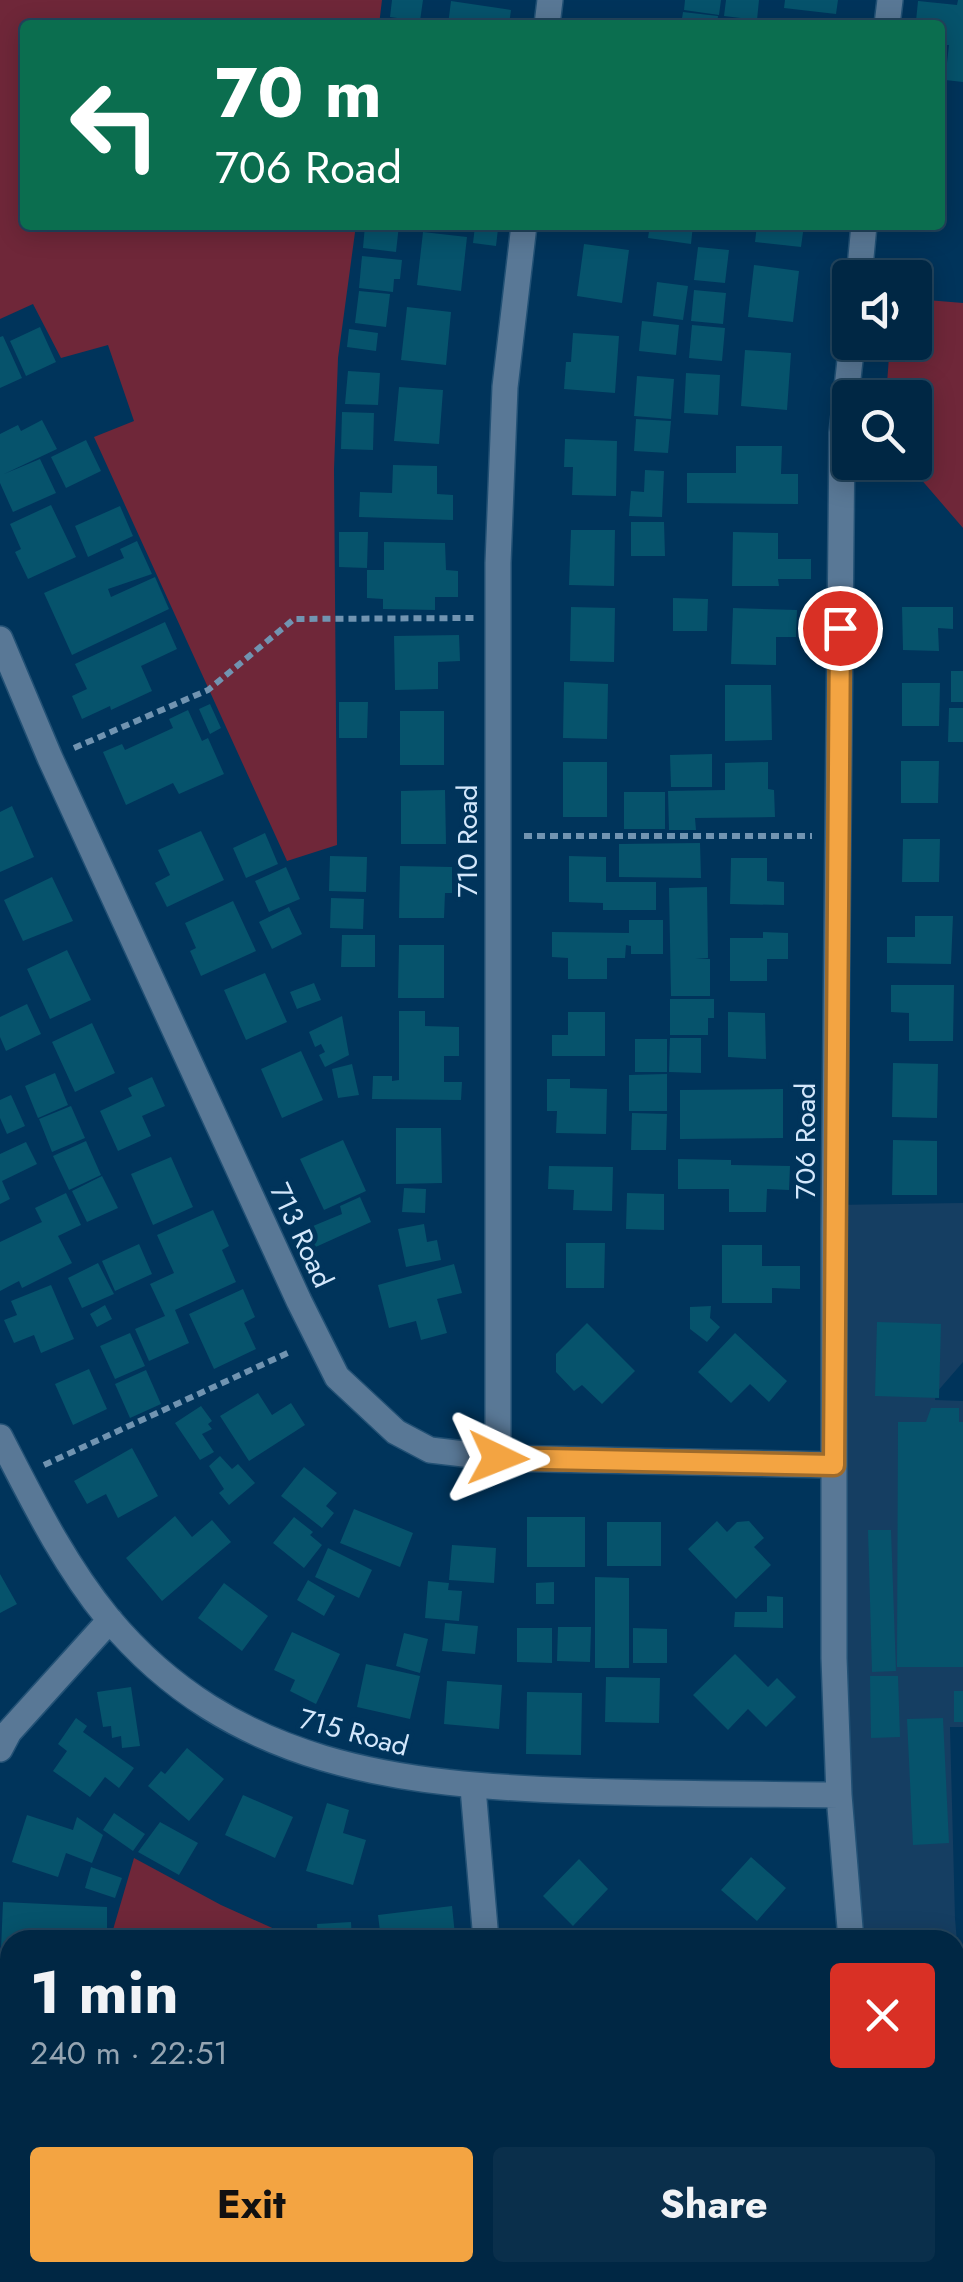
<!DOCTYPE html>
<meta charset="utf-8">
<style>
body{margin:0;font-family:Jost,sans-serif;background:#0a2f4b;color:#f1f3f6;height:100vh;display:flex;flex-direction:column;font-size:38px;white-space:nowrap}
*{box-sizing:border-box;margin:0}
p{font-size:32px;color:#95a5b2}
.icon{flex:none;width:55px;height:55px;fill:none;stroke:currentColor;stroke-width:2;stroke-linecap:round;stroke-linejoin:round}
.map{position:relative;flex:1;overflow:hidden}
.side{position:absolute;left:0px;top:1930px;width:965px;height:352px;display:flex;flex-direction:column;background:#002744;border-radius:30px 30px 0 0;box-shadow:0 5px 25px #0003,0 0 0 2px #22445d}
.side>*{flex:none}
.guide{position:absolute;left:20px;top:20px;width:925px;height:210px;border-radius:10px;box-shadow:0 5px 25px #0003,0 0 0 2px #22445d;background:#0b6e4f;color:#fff;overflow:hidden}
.buttons{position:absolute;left:832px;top:260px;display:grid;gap:20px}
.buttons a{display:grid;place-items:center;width:100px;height:100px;border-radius:10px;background:#002744;box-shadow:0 5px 25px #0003,0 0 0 2px #22445d;font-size:50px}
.pin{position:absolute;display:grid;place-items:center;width:85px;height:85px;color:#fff;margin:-42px;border:5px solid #fff;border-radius:50%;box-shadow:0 2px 10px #0007}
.me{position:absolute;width:110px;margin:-55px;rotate:92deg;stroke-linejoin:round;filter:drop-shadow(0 0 8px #0008)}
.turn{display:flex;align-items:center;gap:35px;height:210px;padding:0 30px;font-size:45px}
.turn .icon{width:130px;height:130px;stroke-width:2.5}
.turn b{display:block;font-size:70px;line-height:85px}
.round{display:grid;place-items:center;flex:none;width:105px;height:105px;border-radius:10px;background:#0a2f4b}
.summary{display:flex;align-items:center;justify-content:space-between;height:170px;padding:0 30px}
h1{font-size:60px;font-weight:700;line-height:75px}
.button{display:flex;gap:20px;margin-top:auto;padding:20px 30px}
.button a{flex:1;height:115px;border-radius:10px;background:#f3a442;color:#111;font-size:40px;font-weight:700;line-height:115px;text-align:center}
.button a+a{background:#0a2f4b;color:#f1f3f6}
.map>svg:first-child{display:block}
.built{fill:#153e62}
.green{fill:#6f2739}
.building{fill:#06536c}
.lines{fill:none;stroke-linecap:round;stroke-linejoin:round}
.minor-casing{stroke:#225175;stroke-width:28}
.path{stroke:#7194b1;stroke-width:6;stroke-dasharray:8 5;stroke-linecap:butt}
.minor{stroke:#597896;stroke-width:25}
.route-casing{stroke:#9e6b2b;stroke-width:25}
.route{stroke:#f3a442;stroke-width:18}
.labels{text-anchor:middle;stroke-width:10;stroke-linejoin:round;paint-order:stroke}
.street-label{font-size:28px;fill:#d3e7fb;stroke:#00345b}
</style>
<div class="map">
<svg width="963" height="2282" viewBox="0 0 963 2282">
<rect width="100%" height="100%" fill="#00345b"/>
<!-- built -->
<path class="built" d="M963 1203V1362L936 1393 935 1400 963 1401V1727H950L955 1918 963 2015V2106L955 2107V1940H850L834 1205Z"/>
<!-- green -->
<path class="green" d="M0 0H382L379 25H25V225H356L338 358 334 469 337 845 287 861 94 437 134 421 108 345 61 358 33 304 0 319Z
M915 299 963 303V528L907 463 915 462V398L886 397 890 343 915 342Z
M134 1858 221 1905 299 1940H110Z
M963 2106V2281L880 2282 879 2273 955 2272V2107Z
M99 2273 344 2272 345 2282H99Z"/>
<!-- building -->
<path class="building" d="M392 0H423L420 21 390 17Z
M685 0H721L719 15 684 10Z
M726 0H759L757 20 724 16Z
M785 0H838L836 14 784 8Z
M958 0H963V82L945 80 949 45H940V25L916 21 918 1 957 5Z
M451 1 511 10 509 25H448Z
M683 12 718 16 717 25H681Z
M365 225H399L396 252 363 248Z
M650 225H693L691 244 648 238Z
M757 225H804L801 247 755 242Z
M475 226 498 229 496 246 473 243Z
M423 232 467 237 461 291 417 285Z
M584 244 629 250 622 303 577 296Z
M698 247 729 250 725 283 694 280Z
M362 256 402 260 400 279H394L393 292 359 288Z
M754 265 799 271 793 322 748 317Z
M657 282 688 286 683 320 653 316Z
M694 290 726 293 723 324 691 321Z
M359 291 390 294 386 327 355 323Z
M407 307 451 312 446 365 401 360Z
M642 321 679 325 676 355 639 351Z
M692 325 725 328 722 361 689 358Z
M40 327 56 362 26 376 10 341Z
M349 329 378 333 376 351 347 347Z
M573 333 619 336 615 393 564 389 566 362H571Z
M3 336 22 378 0 388V337Z
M745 350 791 353 787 410 741 406Z
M348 371 380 373 378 405 345 404Z
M686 373 720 375 718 415 684 413Z
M637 376 674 379 671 419 634 416Z
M399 387 443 390 439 444 394 441Z
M342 412 374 413 373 450 341 449Z
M636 419 671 421 668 453 634 451Z
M42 420 57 449 4 474 40 459 56 493 13 512 0 483V434L18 425 21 431Z
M565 439 617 441 616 496 572 495 573 467H564Z
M86 440 101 471 66 488 51 457Z
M736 446H782L781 474H798V504L687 503V473H736Z
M393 465 437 466V494L453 495V520L359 517 360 492 392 493Z
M645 470 664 471 662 517 629 516 631 491 644 492Z
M51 505 76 557 28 579 15 552 21 549 10 524Z
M120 506 133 536 88 557 75 526Z
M631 522H664L665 556H631Z
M571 530H615L614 586 569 585Z
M339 532H368L367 568 339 567Z
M733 532 778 533V559H811V579H778L779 586H732Z
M137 541 152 574 108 589 111 597 155 577 169 609 72 655 44 593 124 558 120 549Z
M384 542 445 543 446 570 458 571V597H435V610L383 609V599L367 598V570H384Z
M673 598 708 599 707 631H673Z
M571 607 615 608 614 662 570 661Z
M902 607H953V629L938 628 939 651 903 650Z
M733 608 797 610 796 637H776V665L731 664Z
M165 622 177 649 141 666 152 691 111 710 110 706 82 719 72 696 87 689 75 664Z
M459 635 460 661 438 662V689L395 690 394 636Z
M951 671H963V702H951Z
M564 682 608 684 607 739 563 738Z
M902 683H940L939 726H902Z
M725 685H771L772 740 725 741Z
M339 702H368L367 738H339Z
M210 704 221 728 210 734 199 709Z
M949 708H963V742H948Z
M188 710 202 741 208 738 224 774 179 794 173 783 126 805 103 752 122 744 125 750 173 728 169 719Z
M400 711H444V765H400Z
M712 754V787H671L670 755Z
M901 761H939L938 803H901Z
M563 762H607V817H563Z
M768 762V789L774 790 775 817 695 818 696 830H669L668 791 725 790V763Z
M445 790 446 844H401V791Z
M624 792H665V829H624Z
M12 806 34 857 0 872V812Z
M201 831 224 880 167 907 155 883 170 875 158 850Z
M265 833 278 864 246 878 233 848Z
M903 839H940L939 882H902Z
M700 843 701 878 619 877V844Z
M330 856 367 857 366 892 329 891Z
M569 856 606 857V882H656V910H603V903L569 902Z
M731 858H767V881L784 882V905L730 904Z
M400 866 452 867V893H445L444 918H399Z
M286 867 300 899 269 912 255 881Z
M52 877 73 921 23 941 4 900Z
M707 887 708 958 695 959H710V996H671L669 888Z
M331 898 364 899 363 929 330 928Z
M233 901 256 951 201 976 190 951 196 948 185 923Z
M289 907 302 934 272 949 259 922Z
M915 916H953L951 964 887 963V937H915Z
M629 920H663V954H631V946L626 945 625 958H607V979H568V958L552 957V932L629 933Z
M763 932 788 933V959H767V981H730V938H763Z
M342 935H375V967H341Z
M399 945H444V998H398Z
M67 950 91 1000 50 1019 27 969Z
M265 973 287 1022 246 1040 224 990Z
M314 983 321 1000 297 1009 290 992Z
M891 985H954L953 1041H909V1013L891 1012Z
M670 999H714V1018H708V1035H670Z
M27 1004 41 1034 6 1051 0 1037V1017Z
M399 1011H425V1026L459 1027V1056H444V1082H462L461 1100 372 1099 373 1076H392V1081L399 1080Z
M568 1012H605V1056H552V1035H568Z
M728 1012 765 1013 766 1059 728 1057Z
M342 1016 349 1055 325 1067 319 1055 325 1052 321 1044 315 1047 309 1032Z
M92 1023 115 1073 75 1092 52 1042Z
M670 1038H701V1073L669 1072Z
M635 1039H667V1072H635Z
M301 1051 323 1100 282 1118 261 1069Z
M893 1063 938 1064 937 1118 892 1117Z
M352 1064 359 1095 338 1098 332 1069Z
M55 1073 68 1105 38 1118 25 1086Z
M667 1074V1111H629V1075Z
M152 1077 165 1106 142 1116 151 1136 118 1151 100 1111 132 1096 128 1088Z
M547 1079H570V1088L607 1089 606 1134 556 1133 557 1111H547Z
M783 1089V1138L680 1139V1090Z
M11 1095 25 1126 7 1134 0 1118V1100Z
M71 1106 85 1138 52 1152 39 1119Z
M632 1113 667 1114 666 1150H631Z
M396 1128H441L442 1183 396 1184Z
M343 1140 366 1191 324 1210 300 1159Z
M893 1140 937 1141V1195H892Z
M86 1141 101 1175 69 1190 53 1156Z
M26 1142 37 1164 2 1181 10 1199 0 1204V1154Z
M171 1157 193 1207 153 1225 131 1174Z
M678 1159 731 1160V1165L790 1166 789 1190 767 1189 766 1212H729V1189H678Z
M549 1166 613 1167 612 1211 573 1210 574 1190 548 1189Z
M102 1176 118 1208 87 1222 72 1191Z
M404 1188 426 1189 425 1213 402 1212Z
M66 1193 81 1225 58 1236 72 1263 22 1288 19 1281 0 1291V1242L42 1222 35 1208Z
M627 1193 664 1194V1230L626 1229Z
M360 1197 371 1222 309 1250 301 1231 342 1214 340 1206Z
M213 1210 229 1246 222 1250 236 1282 175 1310 189 1343 149 1361 135 1329 165 1316 150 1284 174 1273 157 1235Z
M424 1224 427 1242 437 1240 441 1260 406 1267 398 1229Z
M566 1243H605L604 1288H566Z
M139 1244 152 1274 115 1291 102 1261Z
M722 1245H762V1266H800V1289L772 1288V1303H722Z
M98 1263 114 1294 82 1308 68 1278Z
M454 1264 462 1293 437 1299 447 1333 421 1340 416 1321 389 1328 378 1285Z
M51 1285 74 1339 41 1353 34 1335 14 1343 4 1320 17 1315 11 1301Z
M243 1289 255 1317 244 1323 256 1349 214 1369 189 1314Z
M105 1305 112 1319 97 1327 90 1314Z
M711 1306 710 1318 720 1327 707 1342 690 1329V1307Z
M877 1322 941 1324 939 1398 875 1396Z
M587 1323 635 1371 602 1404 582 1385 574 1391 556 1372V1354Z
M130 1333 145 1366 115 1379 100 1346Z
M735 1333 787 1381 769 1402 750 1384 731 1403 698 1372Z
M89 1369 107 1409 73 1425 55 1384Z
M146 1370 161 1404 130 1418 115 1384Z
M258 1393 272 1415 291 1403 305 1425 249 1461 220 1416Z
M201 1406 212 1421 208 1424 212 1429 202 1434 214 1452 200 1460 175 1423Z
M931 1408H959V1422H963V1667H897L898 1422H926Z
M132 1448 158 1496 118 1518 106 1494 87 1504 74 1481Z
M220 1456 232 1469 238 1464 255 1483 229 1505 219 1493 224 1489 209 1466Z
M304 1467 337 1493 326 1506 334 1513 322 1528 281 1496Z
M354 1509 413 1533 400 1567 340 1543Z
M175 1516 192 1537 212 1520 231 1542 162 1601 126 1558Z
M294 1517 313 1532 310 1535 322 1545 304 1568 273 1543Z
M527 1517H585V1567H527Z
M717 1521 727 1532 737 1522 749 1521 764 1538 754 1547 771 1565 736 1599 688 1549Z
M607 1522H661V1566H607Z
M868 1530H891L896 1671 872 1672Z
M452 1545 496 1548 494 1583 449 1580Z
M328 1548 372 1570 359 1598 315 1577Z
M0 1574 17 1604 0 1613Z
M595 1577 629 1578V1668H595Z
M308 1580 335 1596 324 1616 297 1600Z
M428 1581 449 1583 448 1590 462 1591 459 1621 425 1618Z
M554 1582V1604H536V1583Z
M224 1583 268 1616 242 1651 198 1618Z
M767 1596 783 1597V1628L734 1627 735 1612H767Z
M445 1623 478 1626 475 1654 442 1651Z
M558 1627H591L590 1662 557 1661Z
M517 1628H552V1663L517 1662Z
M633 1628 667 1629V1663H633Z
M292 1632 340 1654 316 1704 290 1691 295 1680 274 1670Z
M404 1633 428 1639 420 1673 396 1666Z
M735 1654 768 1687 777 1678 796 1697 766 1727 748 1709 728 1730 693 1695Z
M366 1664 420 1676 410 1719 357 1707Z
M870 1676H898L900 1737 871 1738Z
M606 1677 660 1678 659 1723 605 1722Z
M447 1681 502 1685 499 1729 444 1724Z
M131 1687 140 1746 122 1748 121 1736 112 1738 111 1726 103 1727 97 1692Z
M954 1691H963V1722H954Z
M527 1692 582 1693 581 1755 526 1754Z
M76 1718 87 1726 83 1732 134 1768 119 1788 105 1777 90 1797 53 1771 67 1751 58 1744Z
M943 1718 949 1843 913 1845 907 1719Z
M187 1748 224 1779 189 1821 148 1786 161 1771 165 1774Z
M243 1795 293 1817 275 1858 225 1835Z
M327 1803 349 1810 343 1833 366 1840 353 1885 306 1871Z
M114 1813 145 1834 133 1851 103 1830Z
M27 1815 73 1830 77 1817 103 1835 92 1863 66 1853 58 1877 12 1862Z
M160 1822 198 1843 179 1875 138 1852Z
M751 1857 786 1888 757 1921 721 1890Z
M579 1859 608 1889 573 1926 543 1896Z
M91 1867 122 1878 115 1898 85 1888Z
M3 1902 107 1907V1931L49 1928V1940H10V1949H1Z
M452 1906 455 1935 435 1937V1940H381L378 1915Z
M351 1922 352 1940H318L317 1924Z
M0 2208H10V2255H0Z
M588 2272H630V2277L589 2281Z"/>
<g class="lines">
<!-- minor casing -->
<g class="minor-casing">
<path id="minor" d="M547 25 550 0
M887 25 890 0
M859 278 864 225
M0 639 50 758 299 1301 337 1377 396 1432 430 1450 498 1458 834 1465
M0 1437C32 1499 63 1563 108 1618 232 1767 401 1785 581 1791 667 1794 753 1794 839 1795
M498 1458V563L505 387 524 225
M0 1749 9 1732 110 1620
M473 1788 486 1940
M851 1940 839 1795 834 1658V1230L842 433 852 342
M513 2272 514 2282
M880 2272 881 2282"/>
</g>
<!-- path -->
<path class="path" d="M74 748 208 690 294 619 474 618
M524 836H812
M44 1465 292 1351"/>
<!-- minor -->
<use href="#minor" class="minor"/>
</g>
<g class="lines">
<!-- route casing -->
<g class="route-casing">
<path id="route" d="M498 1458 834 1465 840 628"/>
</g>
<!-- route -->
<use href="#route" class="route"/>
</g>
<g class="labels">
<!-- street labels -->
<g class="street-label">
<text transform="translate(467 841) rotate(-90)" y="10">710 Road</text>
<text transform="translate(805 1141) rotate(-90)" y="10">706 Road</text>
<text transform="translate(302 1235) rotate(65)" y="10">713 Road</text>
<text transform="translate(354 1732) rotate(15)" y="10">715 Road</text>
</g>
</g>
</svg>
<div class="buttons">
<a><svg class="icon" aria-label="sound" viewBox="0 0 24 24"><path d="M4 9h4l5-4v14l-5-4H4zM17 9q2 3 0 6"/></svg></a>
<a><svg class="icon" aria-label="search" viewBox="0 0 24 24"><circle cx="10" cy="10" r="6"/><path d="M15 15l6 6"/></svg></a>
</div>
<div class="pin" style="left:840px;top:628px;background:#d93025"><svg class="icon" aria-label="arrive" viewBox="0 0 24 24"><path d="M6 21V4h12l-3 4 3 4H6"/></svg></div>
<svg class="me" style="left:498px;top:1458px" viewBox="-20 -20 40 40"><path d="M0-17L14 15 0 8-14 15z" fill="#f3a442" stroke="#fff" stroke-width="4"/></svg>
<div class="guide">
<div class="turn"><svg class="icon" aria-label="left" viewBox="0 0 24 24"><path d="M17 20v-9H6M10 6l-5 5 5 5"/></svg><div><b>70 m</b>706 Road</div></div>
</div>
<section class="side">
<div class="summary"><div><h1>1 min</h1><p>240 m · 22:51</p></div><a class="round" style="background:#d93025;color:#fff"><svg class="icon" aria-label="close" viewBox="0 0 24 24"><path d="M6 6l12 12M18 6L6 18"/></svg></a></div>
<div class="button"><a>Exit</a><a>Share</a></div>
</section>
</div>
